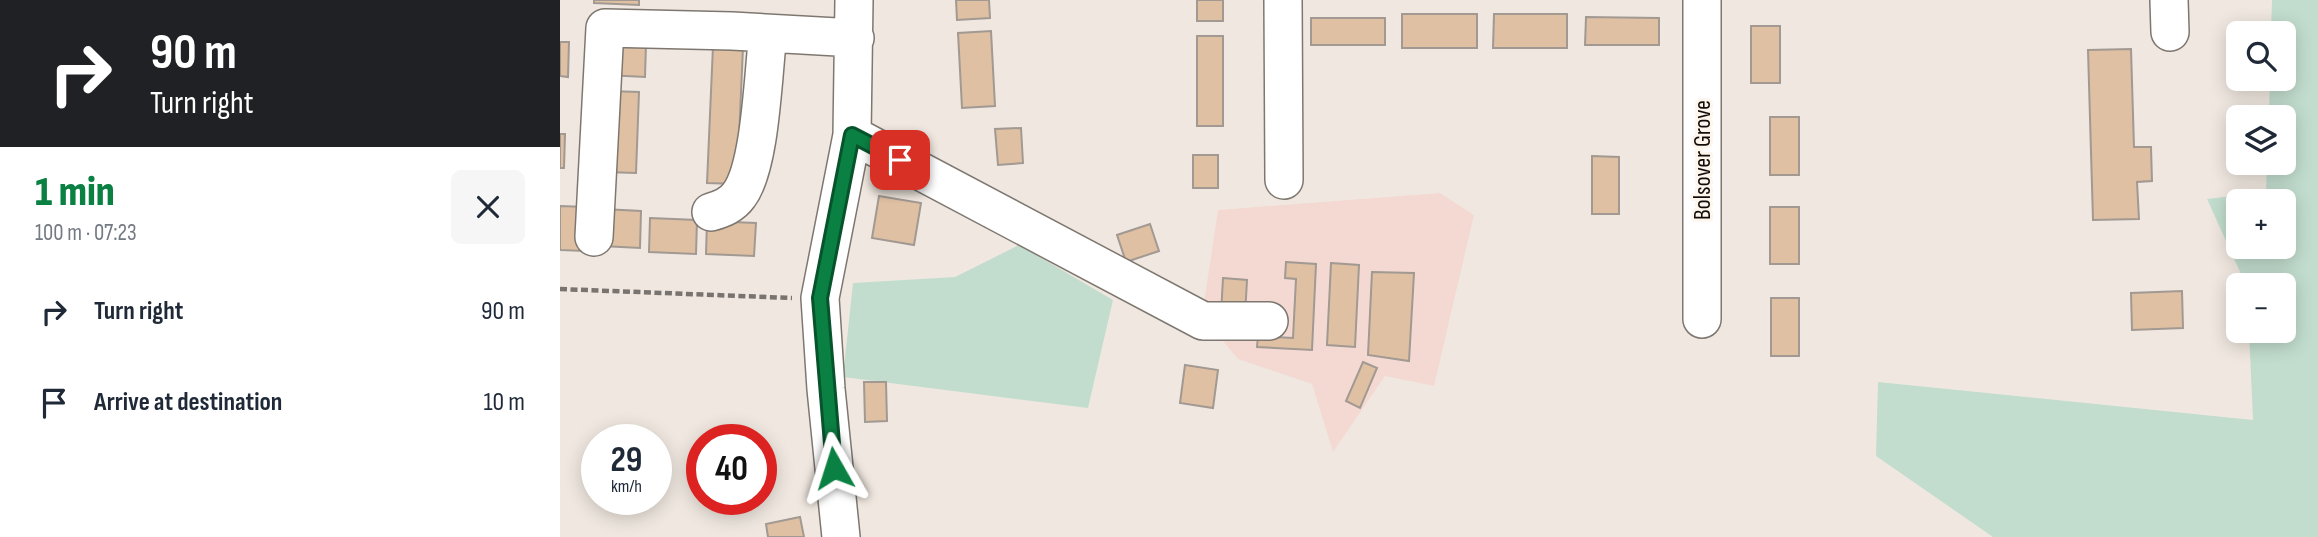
<!DOCTYPE html>
<meta charset="utf-8">
<style>
body{margin:0;font-family:"Sofia Sans Condensed",sans-serif;background:#f6f6f7;color:#1f2937;height:100vh;display:flex;flex-direction:column;font-size:26px;white-space:nowrap}
*{box-sizing:border-box;margin:0}
p{font-size:23px;color:#747a83}
.icon{flex:none;width:38px;height:38px;fill:none;stroke:currentColor;stroke-width:2;stroke-linecap:round;stroke-linejoin:round}
.map{position:relative;flex:1;overflow:hidden}
.sheet{display:flex;flex-direction:column;background:#fff;width:560px}
.sheet>*{flex:none}
.banner{background:#202124;color:#fff;overflow:hidden}
.controls{position:absolute;left:1666px;top:21px;display:grid;gap:14px}
.controls a{display:grid;place-items:center;width:70px;height:70px;border-radius:10px;background:#fff;box-shadow:0 4px 18px #0003;font-size:35px}
.speed{position:absolute;left:21px;top:424px;display:flex;gap:14px;font-size:35px;font-weight:700;text-align:center}
.speed>*{display:grid;place-content:center;width:91px;height:91px;border-radius:50%;background:#fff;box-shadow:0 4px 18px #0003;line-height:1}
.speed small{font-size:18px;font-weight:400}
.speed .limit{border:10px solid #d22;background:#fff;color:#111}
.pin{position:absolute;display:grid;place-items:center;width:60px;height:60px;color:#fff;margin:-30px;border-radius:14px;box-shadow:0 4px 10px #0006}
.me{position:absolute;width:77px;margin:-38px;rotate:354deg;stroke-linejoin:round;filter:drop-shadow(0 0 5px #0008)}
.turn{display:flex;align-items:center;gap:24px;height:147px;padding:0 35px;font-size:32px}
.turn .icon{width:91px;height:91px;stroke-width:2.5}
.turn b{display:block;font-size:49px;line-height:60px}
.round{display:grid;place-items:center;flex:none;width:74px;height:74px;border-radius:10px;background:#f6f6f7}
.summary{display:flex;align-items:center;justify-content:space-between;height:119px;padding:0 35px}
h1{font-size:42px;font-weight:800;line-height:52px;color:#0b8043}
ul{padding:0;list-style:none}
li{display:flex;align-items:center;gap:21px;height:91px;padding:0 35px}
li div{flex:1}
li b{display:block;font-size:26px}
li em{font-style:normal}
main{display:flex;flex:1;min-height:0}
.map>svg:first-child{display:block}
.commercial{fill:#f3d9d2}
.green{fill:#c2ddce;fill-rule:evenodd}
.building{fill:#dfc0a3;stroke:#a19992;stroke-width:2}
.lines{fill:none;stroke-linecap:round;stroke-linejoin:round}
.minor-casing{stroke:#7e7770;stroke-width:40}
.path{stroke:#79736f;stroke-width:4.5;stroke-dasharray:7 3.5;stroke-linecap:butt}
.minor{stroke:#fff;stroke-width:37}
.route-casing{stroke:#07532c;stroke-width:18}
.route{stroke:#0b8043;stroke-width:12}
.labels{text-anchor:middle;stroke-width:6;stroke-linejoin:round;paint-order:stroke}
.street-label{font-size:24px;fill:#100d0b;stroke:#fef5ed}
</style>
<main>
<section class="sheet">
<div class="banner">
<div class="turn"><svg class="icon" aria-label="right" viewBox="0 0 24 24"><path d="M7 20v-9h11M14 6l5 5-5 5"/></svg><div><b>90 m</b>Turn right</div></div>
</div>
<div class="summary"><div><h1>1 min</h1><p>100 m · 07:23</p></div><a class="round"><svg class="icon" aria-label="close" viewBox="0 0 24 24"><path d="M6 6l12 12M18 6L6 18"/></svg></a></div>
<ul>
<li><svg class="icon" aria-label="right" viewBox="0 0 24 24"><path d="M7 20v-9h11M14 6l5 5-5 5"/></svg><div><b>Turn right</b></div><em>90 m</em></li>
<li><svg class="icon" aria-label="arrive" viewBox="0 0 24 24"><path d="M6 21V4h12l-3 4 3 4H6"/></svg><div><b>Arrive at destination</b></div><em>10 m</em></li>
</ul>
</section>
<div class="map">
<svg width="1758" height="537" viewBox="0 0 1758 537">
<rect width="100%" height="100%" fill="#f0e8e0"/>
<!-- commercial -->
<path class="commercial" d="M880 193 914 215 874 386 825 376 773 452 752 384 678 359 642 316 658 210Z"/>
<!-- green -->
<path class="green" d="M1712 0H1758V537H1433L1316 456 1318 382 1693 420 1689 331H1724V285H1686L1647 199 1706 192 1707 163H1724V117H1709L1710 79H1724V33H1711ZM1724 201V247H1678V201Z
M459 245 553 300 528 408 283 377 293 283 395 277Z"/>
<!-- building -->
<path class="building" d="M34 0H79V5L34 3Z
M396 0H429L430 18 397 20Z
M637 0H663V21H637Z
M842 14H917V48H842Z
M934 14H1007V48H933Z
M1026 17 1099 18V45H1025Z
M751 18H825V45H751Z
M1191 26H1220V83H1191Z
M431 31 435 106 402 108 398 33Z
M637 36H663V126H637Z
M47 41 86 43 85 77 46 75Z
M0 42H9L8 77 0 76Z
M153 46 183 47 177 184 147 183Z
M1571 49 1574 147H1591L1592 181 1577 182 1579 219 1533 220 1528 50Z
M48 91 79 92 76 173 45 172Z
M1210 117H1239V175H1210Z
M461 128 463 163 438 165 435 129Z
M0 134H5L4 168H0Z
M633 155H658V188H633Z
M1032 156 1059 157V214H1032Z
M319 196 361 203 354 245 312 238Z
M0 206 27 207 25 251 0 250Z
M1210 207H1239V264H1210Z
M43 209 81 211 80 248 42 246Z
M90 218 137 220 136 254 89 252Z
M147 221 196 223 194 256 146 254Z
M590 224 599 251 566 262 557 235Z
M726 262 756 264 752 350 697 347 698 336 733 338 736 279 725 278Z
M771 263 799 265 795 347 767 345Z
M812 272 854 273 849 361 808 355Z
M663 278 687 280 685 316 661 314Z
M1622 291 1623 328 1572 330 1571 293Z
M1211 298H1239V356H1211Z
M803 362 817 368 800 408 786 401Z
M625 365 658 370 653 408 620 403Z
M304 382H326L327 421 305 422Z
M240 517 244 537H208L206 524Z"/>
<g class="lines">
<!-- minor casing -->
<g class="minor-casing">
<path id="minor" d="M723 0 724 180
M1609 0 1610 32
M292 135 643 321H709
M151 212C162 209 172 205 179 195 201 166 203 72 208 34
M34 237 45 28 172 31 295 38
M1142 319V0
M281 537 266 389 260 298 292 135 294 0"/>
</g>
<!-- path -->
<path class="path" d="M0 289 232 298"/>
<!-- minor -->
<use href="#minor" class="minor"/>
</g>
<g class="lines">
<!-- route casing -->
<g class="route-casing">
<path id="route" d="M274 468 260 298 292 135 340 160"/>
</g>
<!-- route -->
<use href="#route" class="route"/>
</g>
<g class="labels">
<!-- street labels -->
<g class="street-label">
<text transform="translate(1142 160) rotate(-90)" y="8">Bolsover Grove</text>
</g>
</g>
</svg>
<div class="controls">
<a><svg class="icon" aria-label="search" viewBox="0 0 24 24"><circle cx="10" cy="10" r="6"/><path d="M15 15l6 6"/></svg></a>
<a><svg class="icon" aria-label="layers" viewBox="0 0 24 24"><path d="M12 4l9 5-9 5-9-5zM3 14l9 5 9-5"/></svg></a>
<a>+</a>
<a>−</a>
</div>
<div class="speed"><div>29<small>km/h</small></div><div class="limit">40</div></div>
<div class="pin" style="left:340px;top:160px;background:#d93025"><svg class="icon" aria-label="arrive" viewBox="0 0 24 24"><path d="M6 21V4h12l-3 4 3 4H6"/></svg></div>
<svg class="me" style="left:274px;top:468px" viewBox="-20 -20 40 40"><path d="M0-17L14 15 0 8-14 15z" fill="#0b8043" stroke="#fff" stroke-width="4"/></svg>
</div>
</main>
